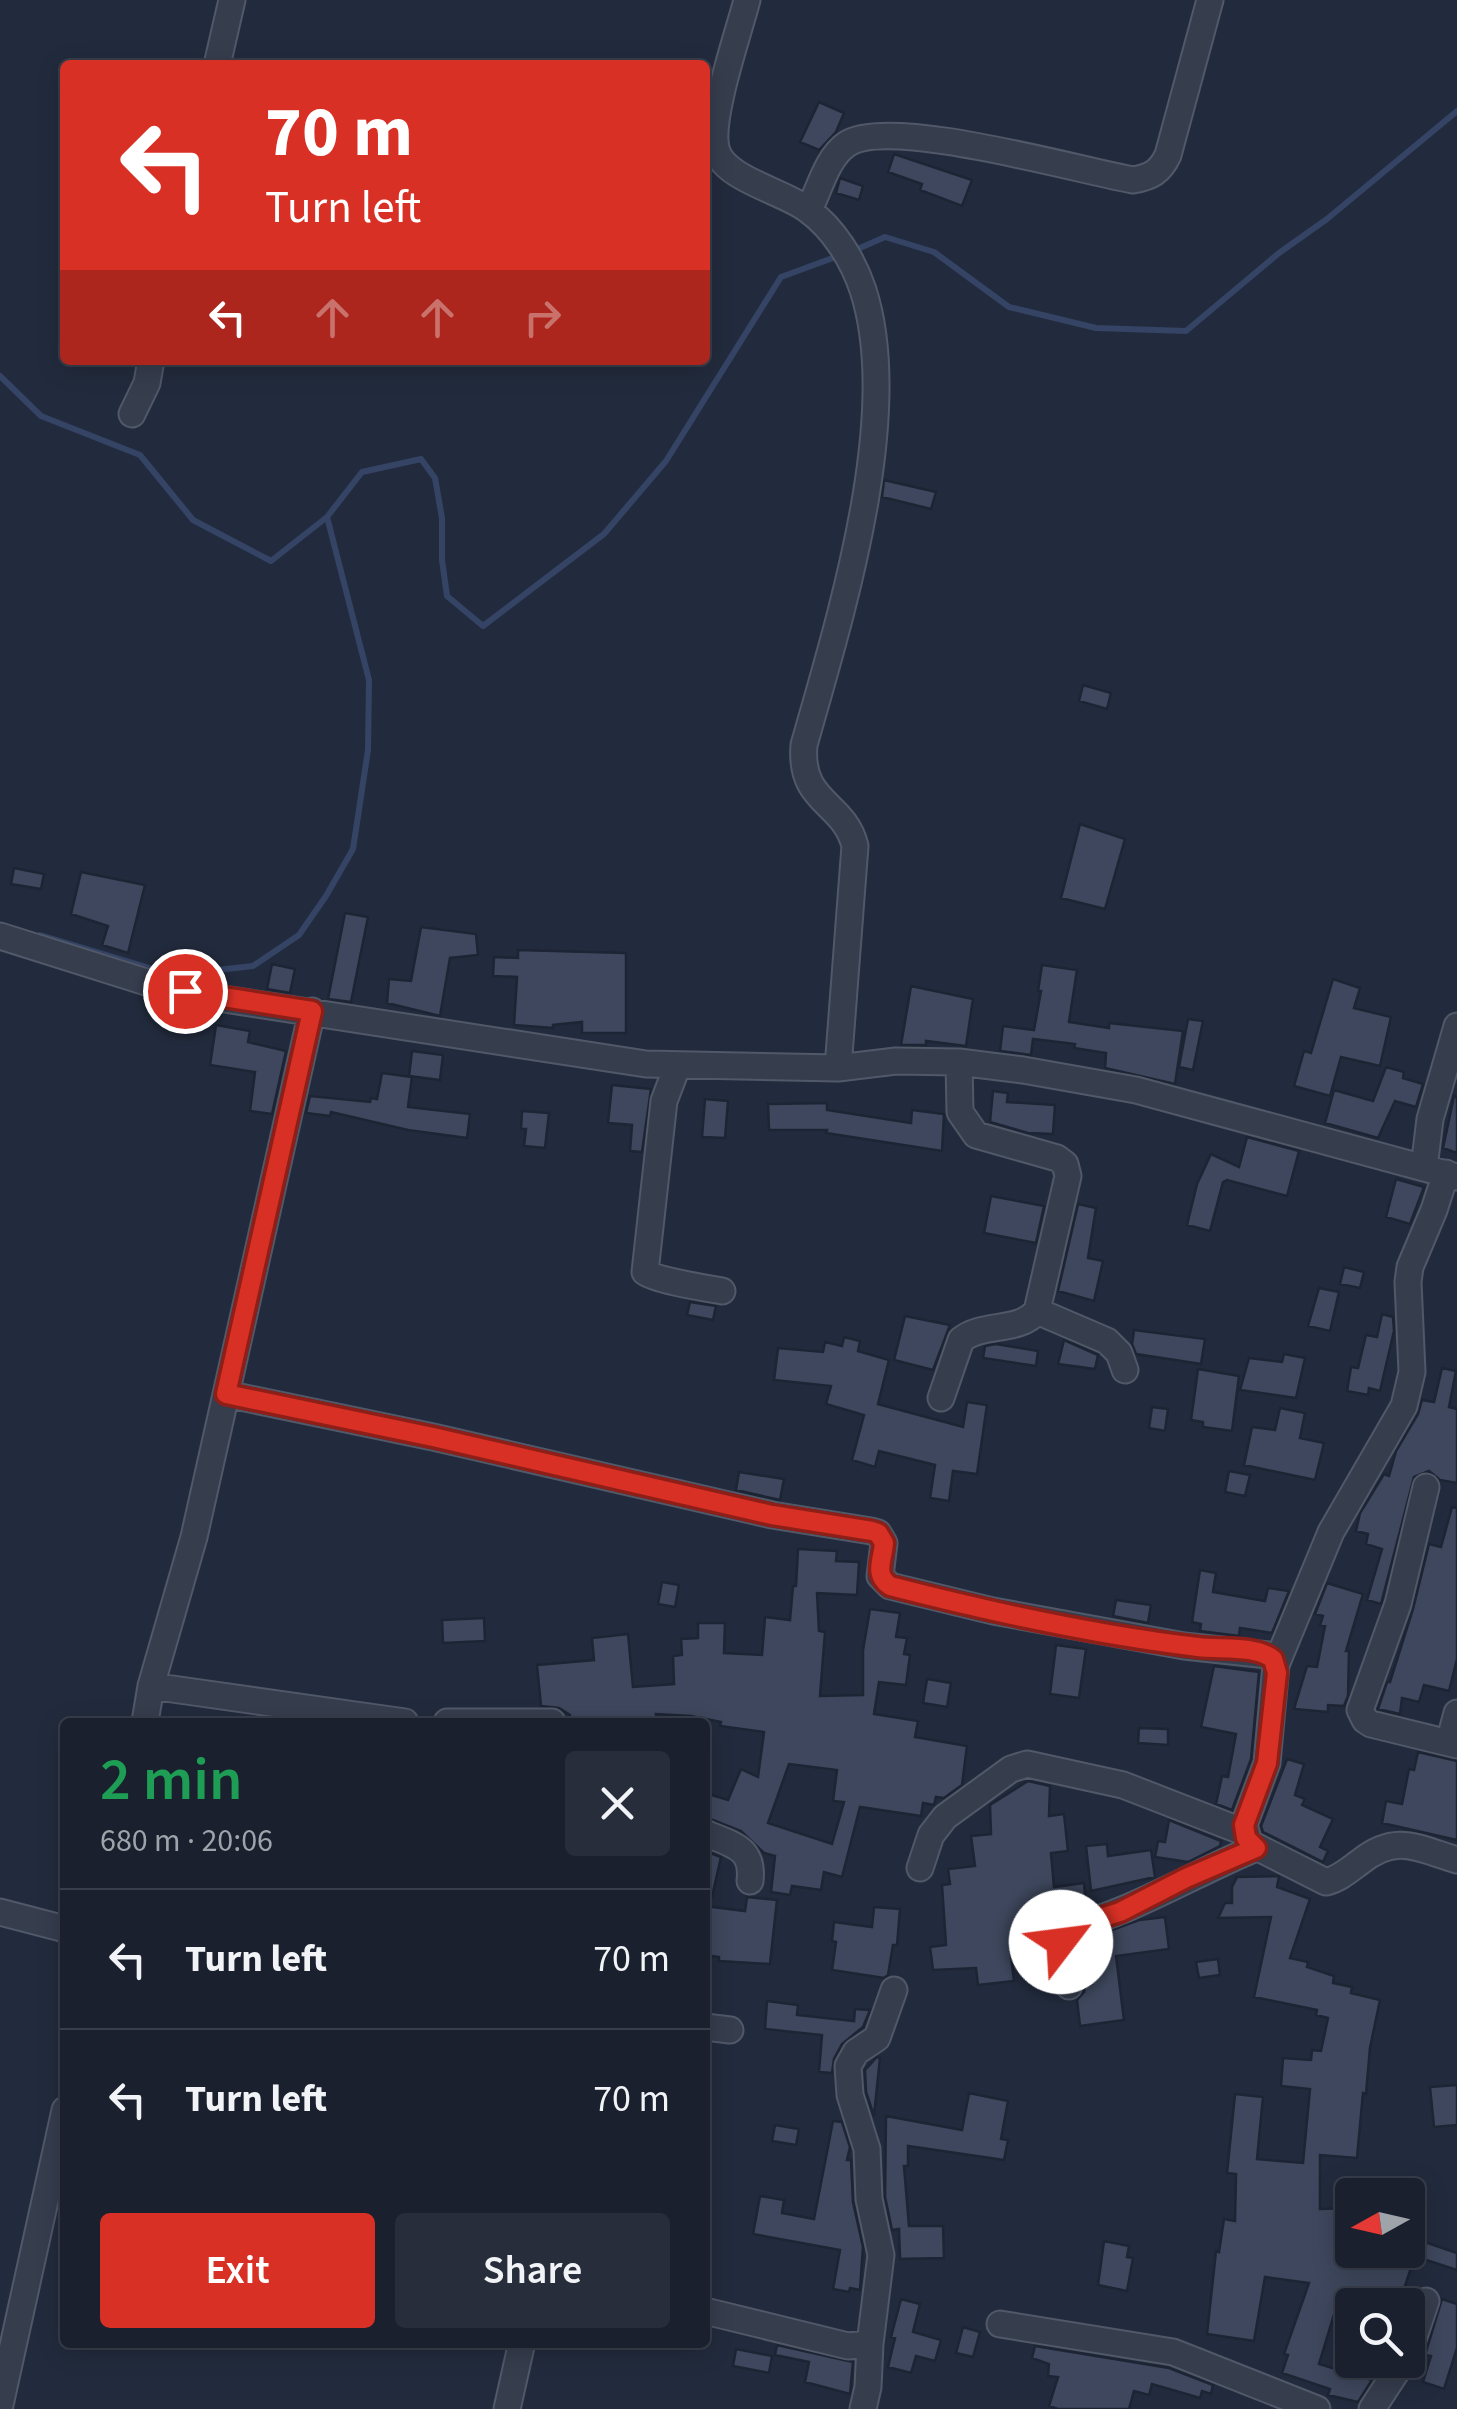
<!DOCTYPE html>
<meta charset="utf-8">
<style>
body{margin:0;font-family:"Source Sans 3",sans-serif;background:#272d3a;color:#f1f3f6;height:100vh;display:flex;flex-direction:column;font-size:38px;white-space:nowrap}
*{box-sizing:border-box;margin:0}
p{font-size:32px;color:#9fa3aa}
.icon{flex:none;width:55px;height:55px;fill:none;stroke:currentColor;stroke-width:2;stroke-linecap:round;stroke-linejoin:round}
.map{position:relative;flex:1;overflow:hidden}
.details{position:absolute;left:60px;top:1718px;width:650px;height:630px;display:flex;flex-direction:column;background:#1a202e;border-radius:10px;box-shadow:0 5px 25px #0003,0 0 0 2px #383e4a}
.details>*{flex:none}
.top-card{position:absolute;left:60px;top:60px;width:650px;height:305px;border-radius:10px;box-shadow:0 5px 25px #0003,0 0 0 2px #383e4a;background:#d93025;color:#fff;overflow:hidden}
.needle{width:65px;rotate:262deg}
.controls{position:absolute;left:1335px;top:2178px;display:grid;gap:20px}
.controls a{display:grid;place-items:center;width:90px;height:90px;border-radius:10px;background:#1a202e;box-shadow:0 5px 25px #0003,0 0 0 2px #383e4a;font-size:50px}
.pin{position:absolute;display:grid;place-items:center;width:85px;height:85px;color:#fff;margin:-42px;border:5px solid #fff;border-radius:50%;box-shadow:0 2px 10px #0007}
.me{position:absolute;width:110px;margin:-55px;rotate:60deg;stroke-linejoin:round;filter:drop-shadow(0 0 8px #0008)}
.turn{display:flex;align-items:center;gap:35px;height:210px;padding:0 40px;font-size:45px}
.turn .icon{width:130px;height:130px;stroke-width:2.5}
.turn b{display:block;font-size:70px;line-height:85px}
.lanes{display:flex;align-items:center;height:95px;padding:0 40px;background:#0003;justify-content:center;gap:50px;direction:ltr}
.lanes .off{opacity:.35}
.round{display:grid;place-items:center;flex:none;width:105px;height:105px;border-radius:10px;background:#272d3a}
.summary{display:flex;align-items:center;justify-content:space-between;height:170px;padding:0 40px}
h1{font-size:60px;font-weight:600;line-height:75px;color:#1e9e55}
.action{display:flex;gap:20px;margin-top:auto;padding:20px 40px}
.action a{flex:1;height:115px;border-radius:10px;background:#d93025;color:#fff;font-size:40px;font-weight:600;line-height:115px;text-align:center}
.action a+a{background:#272d3a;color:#f1f3f6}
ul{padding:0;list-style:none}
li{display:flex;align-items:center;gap:30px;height:140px;padding:0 40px;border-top:2px solid #383e4a}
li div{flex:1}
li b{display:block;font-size:38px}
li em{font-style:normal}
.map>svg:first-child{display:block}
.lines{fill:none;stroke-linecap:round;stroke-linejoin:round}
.stream{stroke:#354465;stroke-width:6}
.building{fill:#3e475d;stroke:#1d2434;stroke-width:2.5;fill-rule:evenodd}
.minor-casing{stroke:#515868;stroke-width:29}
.minor{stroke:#363d4d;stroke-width:25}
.route-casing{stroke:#8d1f18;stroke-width:25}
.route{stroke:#d93025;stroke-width:18}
</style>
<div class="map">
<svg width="1457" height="2409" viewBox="0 0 1457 2409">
<rect width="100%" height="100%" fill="#222b3d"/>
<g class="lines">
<!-- stream -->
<path class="stream" d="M853 251 885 237 934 252 1009 307 1096 328 1186 331 1279 253 1327 219 1457 111
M0 376 41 416 140 455 193 520 271 561 327 517 362 472 421 459 435 478 442 518V560L447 596 483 626 604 534 666 461 781 277 841 255
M40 935 173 975 253 966 299 935 326 896 353 849 368 750 369 680 327 517"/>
</g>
<!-- building -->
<path class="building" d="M819 102 844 113 836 132 819 150 800 142Z
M894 154 972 180 962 206 920 190 922 184 888 172Z
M840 178 863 186 859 200 836 193Z
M884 480 936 492 931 509 882 497Z
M1083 685 1111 693 1107 709 1079 701Z
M1080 824 1125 839 1105 909 1061 898Z
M14 868 44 874 41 889 11 884Z
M81 872 145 885 128 953 102 945 108 926 71 914Z
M345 913 368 917 351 1002 328 999Z
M421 927 476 934 478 955 450 958 440 1016 387 1003 389 979 411 981Z
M518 950 626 953V1033H582V1022L553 1025V1028L514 1025 517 977 493 976 494 957 518 958Z
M272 964 295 969 290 993 267 989Z
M1042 965 1077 970 1069 1022 1109 1028V1023L1183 1031 1175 1084 1105 1068 1106 1053 1074 1048 1075 1044 1033 1039 1031 1055 1000 1051 1003 1026 1034 1030 1041 991H1038Z
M1333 979 1360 988 1354 1008 1391 1017 1380 1066 1341 1057 1330 1096 1294 1086 1304 1051 1311 1053Z
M911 986 973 999 966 1046 926 1041V1045H901Z
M1188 1019 1203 1021 1193 1070 1179 1067Z
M216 1025 250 1031 248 1042 286 1051 272 1114 250 1111 255 1072 210 1065Z
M412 1051 443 1055 440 1080 409 1076Z
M1386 1067 1404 1072 1403 1078 1423 1084 1416 1107 1395 1101 1378 1138 1325 1123 1334 1090 1373 1101Z
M382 1073 412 1077 408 1107 470 1114 467 1138 408 1130 331 1112 330 1116 306 1113 310 1096 370 1102 371 1098 377 1099Z
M612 1085 651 1089 642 1152 630 1151 632 1125 608 1123Z
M993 1091 1008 1093 1007 1102 1055 1105 1053 1134 1028 1133 990 1122Z
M1454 1096 1457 1097V1153L1443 1148Z
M705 1099 728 1101 725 1138 702 1137Z
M827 1103V1110L911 1123 912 1110 944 1114 942 1151 826 1133 827 1130H769L768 1104Z
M522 1111 549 1113 545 1148 524 1146 526 1129H521Z
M1247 1137 1299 1151 1287 1196 1227 1180 1223 1182 1210 1231 1187 1225 1197 1184 1211 1154 1239 1167Z
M1396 1179 1424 1187 1410 1224 1386 1217Z
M991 1196 1044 1206 1036 1243 984 1233Z
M1078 1204 1096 1208 1088 1258 1103 1261 1094 1301 1058 1291Z
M1344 1267 1364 1272 1360 1288 1340 1284Z
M1319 1288 1339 1292 1330 1331 1308 1326Z
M690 1302 716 1306 713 1320 687 1315Z
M1382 1314 1393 1317 1394 1331 1380 1391 1369 1388 1368 1395 1347 1391 1351 1367 1358 1368 1366 1335 1377 1337Z
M905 1316 950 1325 933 1370 894 1360Z
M1134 1330 1205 1339 1201 1364 1136 1354 1132 1344Z
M844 1337 860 1341 858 1351 889 1360 878 1404 963 1427 967 1402 987 1405 977 1474 953 1471 949 1501 930 1498 935 1465 879 1451 875 1467 852 1460 864 1415 826 1404 831 1386 774 1380 778 1348 823 1352 825 1342 842 1346Z
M1064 1340 1098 1355 1095 1369 1058 1364Z
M996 1344 1038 1351 1036 1366 983 1358 985 1346Z
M1284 1354 1305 1358 1296 1398 1240 1390 1249 1358 1282 1362Z
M1442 1368 1456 1371 1449 1407 1457 1409V1483L1440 1480 1429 1471 1414 1477 1381 1604 1367 1600 1382 1549 1366 1544 1368 1534 1356 1531 1360 1513 1384 1474 1389 1476 1396 1451 1418 1414 1422 1400 1434 1402Z
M1198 1369 1239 1376 1232 1431 1203 1427V1422L1191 1420Z
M1152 1407 1168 1409 1165 1431 1149 1428Z
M1280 1408 1305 1413 1300 1438 1324 1443 1315 1480 1244 1465 1252 1427 1275 1430Z
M1229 1471 1250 1475 1245 1496 1225 1492Z
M739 1472 784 1479 780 1500 736 1490Z
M1452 1507 1457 1508V1659L1449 1691 1424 1685 1419 1702 1402 1698 1400 1714 1378 1709 1387 1682H1390L1413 1609 1429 1544 1441 1547Z
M798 1549 837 1551 836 1561 859 1562 857 1595 817 1593 819 1631 825 1632 820 1696 863 1695V1650L870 1609 900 1613 896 1637 907 1638 904 1654 910 1655 906 1685 879 1682 874 1714 918 1721 915 1737 967 1746 962 1785 944 1798 936 1797 934 1805 923 1803 921 1816 860 1807 842 1877 824 1872 821 1890 792 1886 790 1895 771 1892 775 1856 764 1853 741 1831 705 1817V1793L728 1800 741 1769 758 1777 764 1732 720 1726 721 1722 691 1716 656 1714 657 1722H570V1715L559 1708 541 1706 537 1665 594 1660 592 1638 628 1634 633 1687 674 1684 673 1656 682 1655 681 1639 698 1638V1623H725L724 1653 762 1655 765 1617 790 1620 793 1586H796ZM789 1764 837 1770 833 1801 844 1802 832 1844 768 1823Z
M1200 1570 1216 1573 1213 1592 1265 1601 1268 1588 1289 1591 1272 1633 1240 1628 1239 1636 1200 1631 1201 1624 1192 1622Z
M662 1582 679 1585 675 1607 658 1604Z
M1327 1583 1363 1594 1346 1651H1349L1348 1696 1344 1706 1328 1705V1712L1294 1709 1307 1666 1317 1667 1325 1626 1320 1625 1323 1616 1315 1614Z
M1116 1600 1151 1605 1148 1623 1113 1616Z
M484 1618 485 1641 443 1643 442 1620Z
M1056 1645 1086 1649 1079 1698 1050 1694Z
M1214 1666 1259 1672 1251 1759 1232 1810 1216 1804 1222 1776 1228 1777 1236 1734 1201 1727Z
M927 1679 951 1683 947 1707 923 1703Z
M1139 1728 1168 1729V1745L1138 1743Z
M1418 1752 1457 1761V1840L1382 1823 1386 1801 1402 1804 1409 1769 1414 1770Z
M1287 1759 1304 1764 1295 1795 1305 1799 1302 1805 1333 1819 1320 1847 1328 1851 1323 1862 1263 1832 1261 1826Z
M1028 1781 1050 1786 1049 1816 1064 1814 1068 1851 1051 1853 1054 1887 1084 1883 1086 1906 1057 1916 1045 1942 1010 1948 1014 1981 978 1985 976 1968 933 1970 930 1947 946 1945 942 1885 950 1884 948 1869 975 1866 971 1836 991 1834 990 1805Z
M1169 1820 1221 1841 1220 1846 1188 1862 1155 1857 1158 1841 1165 1842Z
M1107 1844 1108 1856 1151 1850 1155 1877 1091 1891 1086 1846Z
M705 1851 721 1857 712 1897 705 1896Z
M1279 1876 1277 1887 1310 1899 1290 1958 1308 1962 1307 1967 1334 1976 1333 1983 1352 1987 1351 1993 1380 2000 1370 2048 1366 2094 1363 2093 1357 2158 1320 2155V2209L1350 2208 1352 2250 1380 2257 1382 2250 1414 2259 1405 2286 1415 2289 1407 2305H1352V2313L1336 2308 1319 2364 1372 2380 1358 2402 1328 2395 1330 2389 1282 2373 1288 2355 1284 2354 1309 2283 1265 2277 1254 2341 1207 2334 1216 2251 1219 2252 1224 2219 1235 2221 1236 2174 1227 2173 1235 2094 1263 2097 1257 2159 1303 2163 1310 2089 1281 2086 1283 2058 1311 2060 1312 2050 1321 2051 1328 2018 1316 2015 1317 2010 1254 1997 1271 1917 1218 1918 1225 1903H1232V1887L1237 1877Z
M747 1897 777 1900 770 1964 719 1961V1957L705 1955V1906L745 1911Z
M874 1907 900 1909 897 1945H893L888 1975 884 1978 832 1970 836 1942 832 1941 834 1922 872 1927Z
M1165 1917 1169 1949 1116 1956 1124 2020 1080 2026 1077 2000 1084 1992 1085 1984 1079 1942 1139 1920Z
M1218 1959 1220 1975 1199 1978 1196 1962Z
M767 2001 798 2005 797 2015 854 2021 855 2009 870 2010 863 2027 842 2044 834 2059 832 2073 819 2072 822 2035 765 2029Z
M877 2057 880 2058 874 2116 866 2092 865 2070Z
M1457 2085V2125L1434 2127 1430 2087Z
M969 2093 1008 2101 1001 2139 1008 2140 1004 2160 908 2146V2166H904L909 2226H943L944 2258 900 2259 899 2229 892 2230 885 2197 886 2116 962 2130Z
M833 2121 842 2122 850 2147 847 2160H851L853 2202 863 2247 860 2290 850 2288 849 2292 833 2289 840 2250 753 2234 760 2196 784 2200 782 2213 814 2219Z
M775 2125 799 2129 796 2145 772 2141Z
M1419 2240 1457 2253V2270L1414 2256Z
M1104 2241 1129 2246 1127 2257 1133 2258 1127 2291 1098 2285Z
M901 2299 920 2304 913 2332 941 2340 935 2361 916 2356 911 2373 888 2367 895 2338 891 2337Z
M1442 2299 1457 2304V2348L1444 2389 1423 2382 1431 2356 1425 2355Z
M963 2327 980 2332 973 2357 956 2353Z
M777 2345 853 2362 850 2394 805 2382 809 2362 775 2355Z
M1035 2346 1169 2368 1213 2385 1211 2394 1202 2391 1200 2398 1152 2384 1149 2395 1134 2391 1129 2409H1058L1049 2406 1058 2377 1048 2376 1049 2364 1032 2358Z
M736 2349 772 2356 769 2373 733 2366Z"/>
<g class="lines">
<!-- minor casing -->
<g class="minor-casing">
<path id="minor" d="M747 0C738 35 709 117 716 148 722 179 784 191 808 210 834 229 853 260 863 290 904 416 839 621 804 745 799 804 844 801 855 846L838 1068
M217 65 232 0
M809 210C819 190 827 157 847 144 889 116 1077 170 1133 180 1151 177 1160 172 1168 155L1210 0
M132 414 147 383 151 360
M0 936 146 982 224 999 646 1064 838 1068 896 1061 959 1062 1023 1070 1136 1090 1457 1177
M677 1067 664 1101 645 1272C655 1280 705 1288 722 1291
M1424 1168 1430 1119 1457 1026
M1037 1311 1107 1341 1119 1353 1125 1370
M226 1394 433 1437 772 1515 871 1531 878 1533 884 1543 880 1576 890 1586 993 1611 1184 1646 1268 1655 1276 1665 1267 1763 1244 1825 1249 1843 1326 1882C1339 1879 1349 1870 1360 1862 1396 1833 1417 1848 1457 1860
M941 1398 961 1340C983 1322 1019 1333 1037 1311L1068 1176 1065 1164 1057 1158 976 1135 960 1112 959 1062
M1426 1487 1398 1604 1360 1710 1365 1720 1371 1724 1457 1745
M1276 1665 1331 1532 1404 1406 1412 1372 1408 1282 1410 1267 1434 1210 1446 1173
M151 1686 405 1722
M145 1722 151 1686 194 1537 312 1011
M447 1722H552
M1449 1743 1457 1713
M705 1833C732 1845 754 1847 750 1881
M920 1868 931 1835 945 1817 1011 1769 1027 1764 1123 1785 1244 1832
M0 1912 65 1929
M1069 1986 1061 1942 1068 1928C1131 1913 1195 1873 1256 1848
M705 2027 730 2030
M705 2311 848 2346 870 2344 868 2387 863 2409
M1000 2324 1173 2352 1317 2409
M870 2344 881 2255 869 2199 867 2149 850 2095 848 2066 856 2052 877 2038 894 1990
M1408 2354 1426 2301
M0 2405 65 2110
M507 2409 522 2342
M1372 2409 1404 2360"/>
</g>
<!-- minor -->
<use href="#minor" class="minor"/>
</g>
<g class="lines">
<!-- route casing -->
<g class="route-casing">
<path id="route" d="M185 991 312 1011 226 1394 433 1437 772 1515 872 1531 878 1533 884 1543C883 1560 873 1574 890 1586 991 1612 1095 1635 1198 1647 1221 1650 1255 1645 1273 1659L1277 1673 1267 1763 1244 1825 1246 1838 1256 1848 1186 1878 1120 1912 1068 1928 1061 1942"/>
</g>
<!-- route -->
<use href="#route" class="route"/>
</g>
</svg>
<div class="controls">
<a><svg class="needle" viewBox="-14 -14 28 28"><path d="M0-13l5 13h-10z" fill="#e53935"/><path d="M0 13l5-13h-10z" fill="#9fa3aa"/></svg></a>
<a><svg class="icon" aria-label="search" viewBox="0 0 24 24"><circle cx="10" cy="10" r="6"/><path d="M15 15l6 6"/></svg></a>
</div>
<div class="pin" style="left:185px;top:991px;background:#d93025"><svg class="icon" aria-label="arrive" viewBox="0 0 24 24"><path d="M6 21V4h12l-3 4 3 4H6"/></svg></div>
<svg class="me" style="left:1061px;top:1942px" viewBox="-20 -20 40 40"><circle r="19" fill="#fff"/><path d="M0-13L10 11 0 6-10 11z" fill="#d93025"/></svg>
<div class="top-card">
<div class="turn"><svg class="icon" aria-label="left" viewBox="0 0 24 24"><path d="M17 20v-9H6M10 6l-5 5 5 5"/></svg><div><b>70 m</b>Turn left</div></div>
<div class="lanes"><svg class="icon" aria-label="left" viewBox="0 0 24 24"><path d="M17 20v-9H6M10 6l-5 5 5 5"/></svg><svg class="icon off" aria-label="ahead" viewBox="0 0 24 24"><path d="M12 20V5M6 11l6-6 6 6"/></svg><svg class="icon off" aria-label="ahead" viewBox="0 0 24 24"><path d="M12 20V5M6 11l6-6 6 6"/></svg><svg class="icon off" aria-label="right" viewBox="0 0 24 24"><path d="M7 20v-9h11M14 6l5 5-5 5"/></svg></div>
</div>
<section class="details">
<div class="summary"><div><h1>2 min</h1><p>680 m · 20:06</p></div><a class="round"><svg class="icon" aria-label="close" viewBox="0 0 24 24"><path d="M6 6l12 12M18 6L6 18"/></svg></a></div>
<ul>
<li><svg class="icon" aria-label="left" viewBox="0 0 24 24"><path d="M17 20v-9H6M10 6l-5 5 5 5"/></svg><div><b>Turn left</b></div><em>70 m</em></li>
<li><svg class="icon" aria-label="left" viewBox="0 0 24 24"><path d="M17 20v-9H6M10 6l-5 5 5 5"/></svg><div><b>Turn left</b></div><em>70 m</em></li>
</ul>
<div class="action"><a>Exit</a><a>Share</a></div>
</section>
</div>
